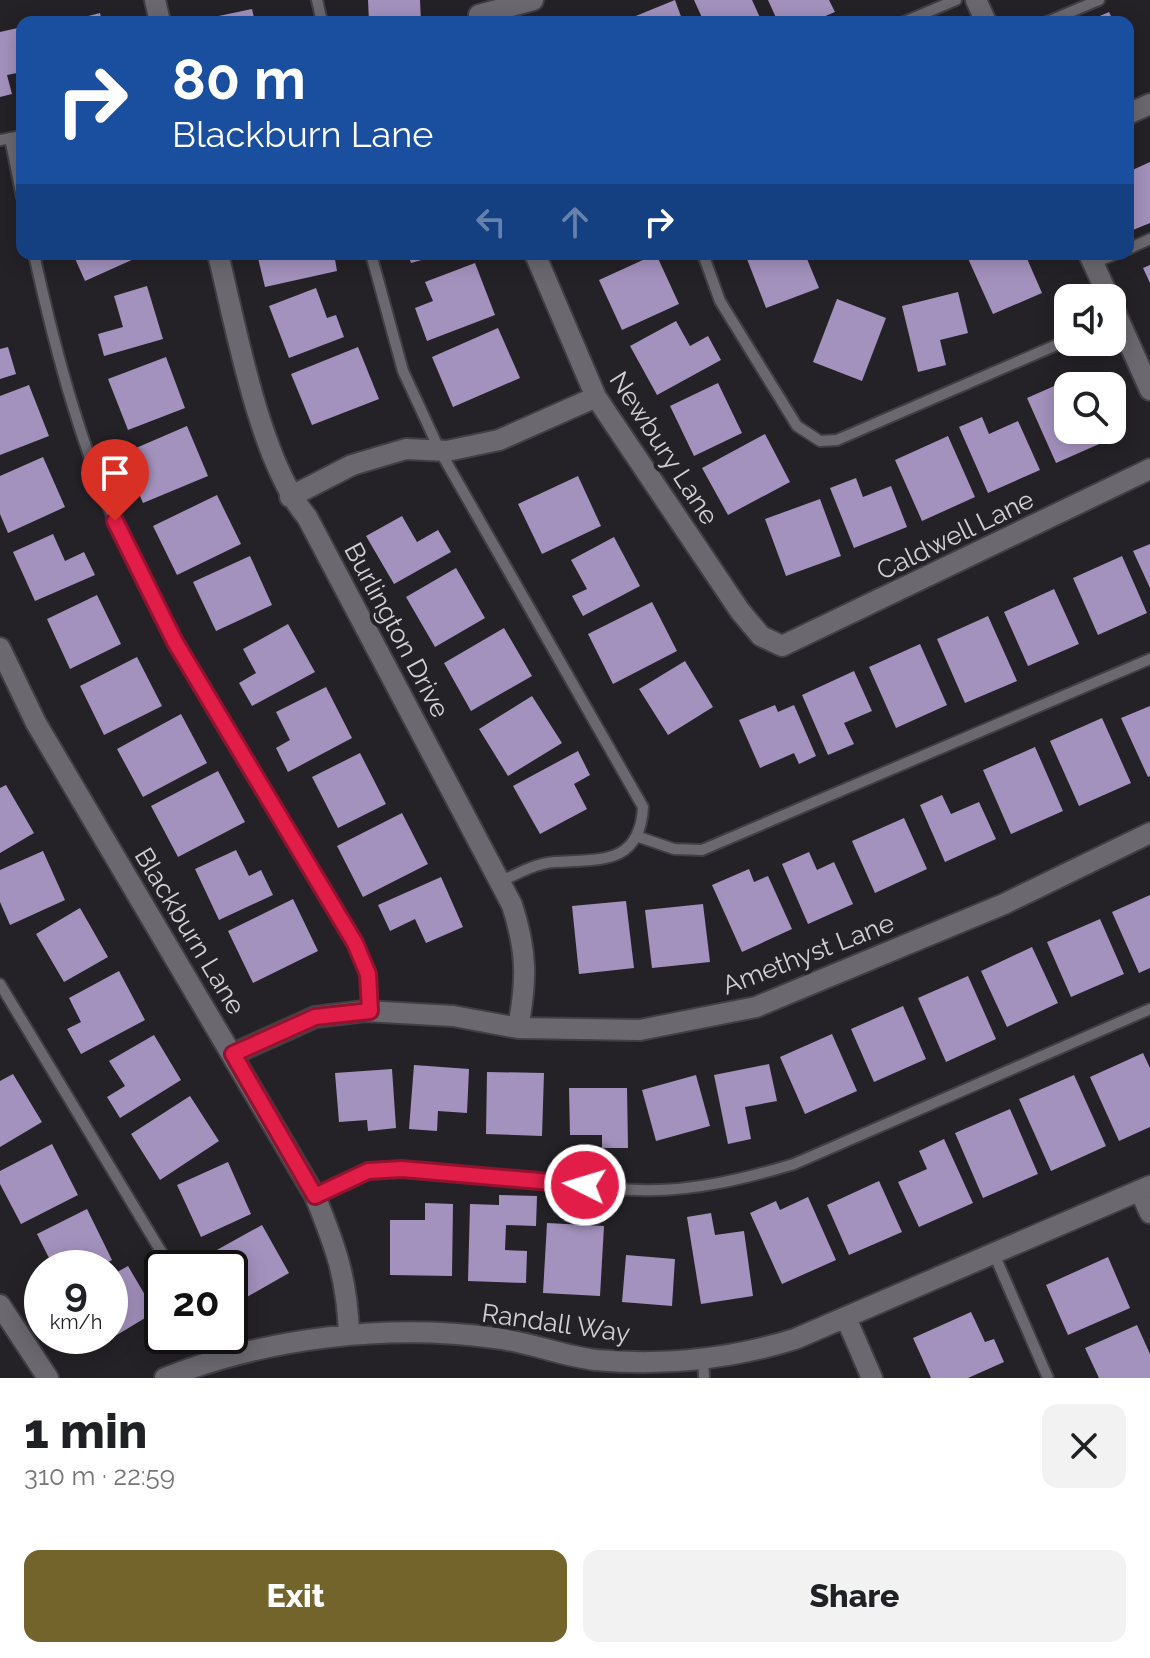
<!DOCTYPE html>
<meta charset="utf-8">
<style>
body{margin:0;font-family:Raleway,sans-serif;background:#f2f2f2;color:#202124;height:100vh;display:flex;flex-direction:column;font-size:30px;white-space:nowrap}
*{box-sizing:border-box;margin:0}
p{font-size:26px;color:#757577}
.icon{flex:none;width:44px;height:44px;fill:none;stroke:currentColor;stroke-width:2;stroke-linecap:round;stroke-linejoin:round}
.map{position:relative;height:1378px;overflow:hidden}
.sheet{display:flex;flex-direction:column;background:#fff;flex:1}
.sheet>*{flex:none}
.guide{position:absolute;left:16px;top:16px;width:1118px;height:244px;border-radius:16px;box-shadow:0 4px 20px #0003;background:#1a4fa0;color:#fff;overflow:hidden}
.tools{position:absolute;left:1054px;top:284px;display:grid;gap:16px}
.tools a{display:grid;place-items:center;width:72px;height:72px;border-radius:16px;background:#fff;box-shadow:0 4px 20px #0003;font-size:40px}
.speed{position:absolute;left:24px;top:1250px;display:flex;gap:16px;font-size:40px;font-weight:700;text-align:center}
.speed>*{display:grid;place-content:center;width:104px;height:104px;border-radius:50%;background:#fff;box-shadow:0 4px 20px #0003;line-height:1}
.speed small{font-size:20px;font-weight:400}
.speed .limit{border:4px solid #111;border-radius:12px;background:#fff;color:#111}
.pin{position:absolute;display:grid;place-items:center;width:68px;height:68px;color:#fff;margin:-82px -34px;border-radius:50% 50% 50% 0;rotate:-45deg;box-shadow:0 0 8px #0007}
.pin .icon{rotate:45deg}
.me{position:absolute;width:88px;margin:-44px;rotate:275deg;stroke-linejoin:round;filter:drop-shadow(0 0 6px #0008)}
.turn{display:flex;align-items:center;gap:28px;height:168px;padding:0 24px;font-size:36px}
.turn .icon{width:104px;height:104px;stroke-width:2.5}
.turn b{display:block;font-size:56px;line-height:68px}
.lanes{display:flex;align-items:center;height:76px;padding:0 24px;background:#0003;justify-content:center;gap:40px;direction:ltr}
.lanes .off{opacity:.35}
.round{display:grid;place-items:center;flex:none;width:84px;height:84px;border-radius:16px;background:#f2f2f2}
.head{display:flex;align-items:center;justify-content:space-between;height:136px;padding:0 24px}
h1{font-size:48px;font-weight:800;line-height:60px}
.action{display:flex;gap:16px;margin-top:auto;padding:16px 24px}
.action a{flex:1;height:92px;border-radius:16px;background:#72642b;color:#fff;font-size:32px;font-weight:800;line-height:92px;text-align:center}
.action a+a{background:#f2f2f2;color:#202124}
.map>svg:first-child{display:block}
.building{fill:#a492be}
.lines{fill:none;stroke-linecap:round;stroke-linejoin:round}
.service-casing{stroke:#403f43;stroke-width:14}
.minor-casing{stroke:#403f43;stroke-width:24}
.tertiary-casing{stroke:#403f43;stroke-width:24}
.service{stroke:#6b696f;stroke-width:10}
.minor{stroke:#6b696f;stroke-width:20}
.tertiary{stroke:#6b696f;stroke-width:20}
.route-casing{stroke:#92132f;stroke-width:20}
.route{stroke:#e11d48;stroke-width:14}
.labels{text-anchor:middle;stroke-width:8;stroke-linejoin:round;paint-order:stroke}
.street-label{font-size:26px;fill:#d2d0d4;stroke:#242227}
</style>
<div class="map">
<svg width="1150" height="1378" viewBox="0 0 1150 1378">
<rect width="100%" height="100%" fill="#242227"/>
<!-- building -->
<path class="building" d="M368 0H420L421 22H369Z
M675 0 683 22H621Z
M694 0H752L762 22H704Z
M768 0H829L835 12 811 22H778Z
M252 9 255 22H210L209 18Z
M1109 12 1114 22H1086Z
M100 13 102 22H69V21Z
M22 27V72L7 75 12 94 0 97V32Z
M1150 162V223L1128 232V172Z
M73 254H145L85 281Z
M257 254H334L337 271 265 287Z
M408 254H439V255L411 263Z
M656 254 679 304 622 330 599 280Z
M745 254H805L819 288 766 308Z
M966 254H1025L1042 293 993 314Z
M475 263 495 315 427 341 415 308 433 301 425 282Z
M1150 265V283L1143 268Z
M147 286 163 339 104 356 98 334 123 327 114 296Z
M316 288 327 318 336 315 344 337 289 358 269 306Z
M958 292 968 333 940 340 946 365 918 372 902 306Z
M837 299 886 318 862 381 813 362Z
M676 321 690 346 708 336 721 360 657 395 630 346Z
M498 328 520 378 453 407 432 357Z
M8 347 16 374 0 379V349Z
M358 347 379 399 312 425 291 374Z
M166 357 185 408 128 430 108 379Z
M1077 376 1081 386H1068V430H1101L1106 441 1056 463 1027 398Z
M718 383 742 433 694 456 670 406Z
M29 385 49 436 0 455V396Z
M982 417 989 434 1018 421 1040 470 988 493 959 427Z
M187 426 208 476 143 503 122 454Z
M765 434 790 482 728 515 702 468Z
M948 436 975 497 922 521 895 460Z
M43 457 65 507 8 533 0 514V476Z
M578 476 601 526 542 554 518 504Z
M856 478 863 497 891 486 907 527 854 548 830 488Z
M217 495 241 544 177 575 153 526Z
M820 499 841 556 786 576 765 519Z
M402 516 417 542 438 530 451 552 394 584 366 536Z
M53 534 65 561 84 552 95 575 35 601 13 552Z
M614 537 640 586 583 616 572 596 587 589 571 560Z
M1150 544V588L1133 551Z
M250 556 272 605 216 631 193 582Z
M1122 556 1147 613 1098 635 1073 578Z
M456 568 485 618 435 647 406 597Z
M1054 589 1079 644 1028 666 1004 612Z
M97 595 121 644 70 669 47 619Z
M652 602 677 651 613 684 588 634Z
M988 616 1017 681 965 703 937 639Z
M288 624 315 672 252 706 239 683 256 673 243 649Z
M504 628 532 676 471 711 444 663Z
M920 644 947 705 896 728 869 667Z
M137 657 162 706 104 735 80 686Z
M685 661 713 707 668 735 639 689Z
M854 671 872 711 844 723 854 744 828 755 802 695Z
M326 687 352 738 288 772 276 748 290 740 276 712Z
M532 696 562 743 508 776 479 729Z
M775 705 778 712 794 705 816 756 799 764 794 753 760 768 739 720Z
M1150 706V776L1148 777 1121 718Z
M181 714 207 763 143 797 117 749Z
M1102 718 1131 783 1079 806 1050 741Z
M1035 747 1063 811 1011 834 983 770Z
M578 751 590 775 574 784 587 809 540 834 513 786Z
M360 753 386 804 338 828 312 777Z
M218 771 245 822 178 857 151 806Z
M6 785 34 833 0 853V788Z
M942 795 951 814 979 802 996 839 945 862 920 805Z
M402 813 428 864 363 897 337 846Z
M904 818 927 869 875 893 852 841Z
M236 850 249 876 261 870 273 895 219 920 195 869Z
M43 851 65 900 10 925 0 902V870Z
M809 852 817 870 834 862 853 904 808 924 782 864Z
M749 869 754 882 768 876 792 929 742 952 712 885Z
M441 877 463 927 426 943 415 919 390 931 378 905Z
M1150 895V968L1139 973 1112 912Z
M293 899 318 951 253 983 228 931Z
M626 901 634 968 579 974 572 906Z
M703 904 710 962 652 968 645 910Z
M80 908 108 957 64 982 36 934Z
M1100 919 1124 974 1071 997 1047 942Z
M1032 947 1058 1003 1007 1027 981 971Z
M119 971 145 1020 81 1054 67 1029 81 1022 69 998Z
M968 976 996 1039 946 1062 918 998Z
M903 1006 926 1059 874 1082 851 1029Z
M832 1034 857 1091 805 1114 780 1057Z
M154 1035 181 1080 120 1118 107 1097 125 1086 109 1061Z
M1143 1053 1150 1068V1127L1119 1141 1090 1077Z
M769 1064 777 1101 745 1107 751 1139 728 1144 714 1075Z
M414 1065 469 1069 467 1113 438 1111 437 1131 409 1129Z
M392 1069 396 1128 368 1131 367 1120 339 1122 335 1073Z
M487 1072 544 1073 542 1136 486 1134Z
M13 1074 42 1122 0 1147V1081Z
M696 1075 710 1126 656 1141 642 1090Z
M1074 1075 1106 1146 1051 1171 1019 1099Z
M569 1088H627L628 1148H602V1135H570Z
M190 1096 219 1141 160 1180 131 1134Z
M1010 1109 1038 1174 983 1198 955 1133Z
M944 1139 973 1203 919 1227 898 1182 927 1169 919 1151Z
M52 1144 78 1195 21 1224 0 1184V1171Z
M228 1162 251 1214 201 1237 177 1185Z
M879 1181 902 1232 849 1255 827 1205Z
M499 1195 537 1196 536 1226 506 1225 505 1250 527 1251 526 1283 468 1281 470 1204 499 1205Z
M808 1197 836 1260 782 1284 750 1213 776 1201 780 1210Z
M425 1203 453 1204 452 1276 390 1275V1220H425Z
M87 1209 112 1260 96 1268H54L37 1234Z
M711 1213 715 1235 744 1231 753 1296 701 1304 687 1217Z
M547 1223 604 1226 600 1296 543 1293Z
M262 1225 289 1273 233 1305 230 1268H212L206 1256Z
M626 1255 675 1259 672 1306 622 1302Z
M1108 1257 1130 1308 1068 1335 1046 1285Z
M128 1266 155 1312 97 1347 91 1336H110V1276Z
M971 1312 985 1342 994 1339 1004 1362 968 1378H931L913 1338Z
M1137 1325 1150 1354V1378H1099L1085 1348Z"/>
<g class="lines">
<!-- service casing -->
<g class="service-casing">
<path id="service" d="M317 0 322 22
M904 22 956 0
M1047 22 1099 0
M10 138 22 197
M0 140 22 136
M1128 249 1150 239
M34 254C56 355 83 455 127 549 190 686 277 814 355 943L368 974 370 1011
M371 254 403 371 440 451 643 807C640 866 598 859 555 862 537 863 518 873 502 881
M703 254 720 301 797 426 820 441 837 440 1068 340
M1093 263 1115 254
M636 836 674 849 702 850 1150 659
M0 984 171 1268
M315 1196 368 1171 402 1169C481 1175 560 1188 639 1190 691 1192 744 1179 794 1164L1150 1009
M994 1254 1048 1378
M202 1336 213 1360
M703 1359 704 1378"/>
</g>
<!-- minor casing -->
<g class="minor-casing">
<path id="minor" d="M155 0 160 22
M976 0 986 22
M479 15 533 0
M1128 114 1150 104
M218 254C236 327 260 462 307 517L512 905C527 951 527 980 518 1028
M535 254 596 397 740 611 761 636 782 646 1150 469
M1089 254 1109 298
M1112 305 1150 390
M290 497 352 465 406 449 447 451 499 440 596 397
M0 648 36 723 315 1196C336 1248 347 1278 349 1334
M233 1054 315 1017 365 1011 453 1016 518 1028 640 1030 756 1007 1004 904 1150 833
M1140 1191 1150 1213
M846 1318 872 1378
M165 1378C266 1338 387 1323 495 1338 529 1342 562 1356 596 1360 663 1366 731 1359 795 1339L1150 1186"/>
</g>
<!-- tertiary casing -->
<g class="tertiary-casing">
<path id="tertiary" d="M0 1305 48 1378"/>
</g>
<!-- service -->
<use href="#service" class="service"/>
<!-- minor -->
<use href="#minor" class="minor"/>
<!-- tertiary -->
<use href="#tertiary" class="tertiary"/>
</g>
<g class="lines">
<!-- route casing -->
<g class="route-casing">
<path id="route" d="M115 521 175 642 355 943 368 974 370 1011 315 1017 233 1054 315 1196 368 1171 402 1169 585 1185"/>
</g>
<!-- route -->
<use href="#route" class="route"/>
</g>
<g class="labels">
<!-- street labels -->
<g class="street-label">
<text transform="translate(664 448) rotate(57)" y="9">Newbury Lane</text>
<text transform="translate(955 535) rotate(-26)" y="9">Caldwell Lane</text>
<text transform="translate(397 630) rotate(62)" y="9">Burlington Drive</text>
<text transform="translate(190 931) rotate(59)" y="9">Blackburn Lane</text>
<text transform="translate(808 954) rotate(-21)" y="9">Amethyst Lane</text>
<text transform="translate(556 1323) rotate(8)" y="9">Randall Way</text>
</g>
</g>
</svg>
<div class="tools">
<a><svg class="icon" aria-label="sound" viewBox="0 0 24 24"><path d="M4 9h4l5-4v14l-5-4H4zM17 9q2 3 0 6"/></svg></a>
<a><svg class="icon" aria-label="search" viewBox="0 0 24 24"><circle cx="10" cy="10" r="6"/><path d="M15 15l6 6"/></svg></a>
</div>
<div class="speed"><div>9<small>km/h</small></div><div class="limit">20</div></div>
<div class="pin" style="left:115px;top:521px;background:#d93025"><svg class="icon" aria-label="arrive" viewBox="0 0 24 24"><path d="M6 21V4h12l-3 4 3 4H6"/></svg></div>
<svg class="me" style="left:585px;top:1185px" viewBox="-20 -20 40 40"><circle r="17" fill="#e11d48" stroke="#fff" stroke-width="3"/><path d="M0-11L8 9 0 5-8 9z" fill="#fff"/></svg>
<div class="guide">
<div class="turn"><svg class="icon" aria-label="right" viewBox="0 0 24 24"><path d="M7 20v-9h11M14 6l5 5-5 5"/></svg><div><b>80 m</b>Blackburn Lane</div></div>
<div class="lanes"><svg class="icon off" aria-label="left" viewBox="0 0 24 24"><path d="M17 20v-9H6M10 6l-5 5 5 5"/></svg><svg class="icon off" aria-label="ahead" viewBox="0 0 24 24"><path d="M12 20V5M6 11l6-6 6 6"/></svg><svg class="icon" aria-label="right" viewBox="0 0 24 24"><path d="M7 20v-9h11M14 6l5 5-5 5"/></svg></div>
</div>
</div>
<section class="sheet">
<div class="head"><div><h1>1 min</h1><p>310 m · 22:59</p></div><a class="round"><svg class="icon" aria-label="close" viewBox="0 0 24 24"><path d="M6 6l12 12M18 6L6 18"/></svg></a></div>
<div class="action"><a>Exit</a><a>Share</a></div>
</section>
